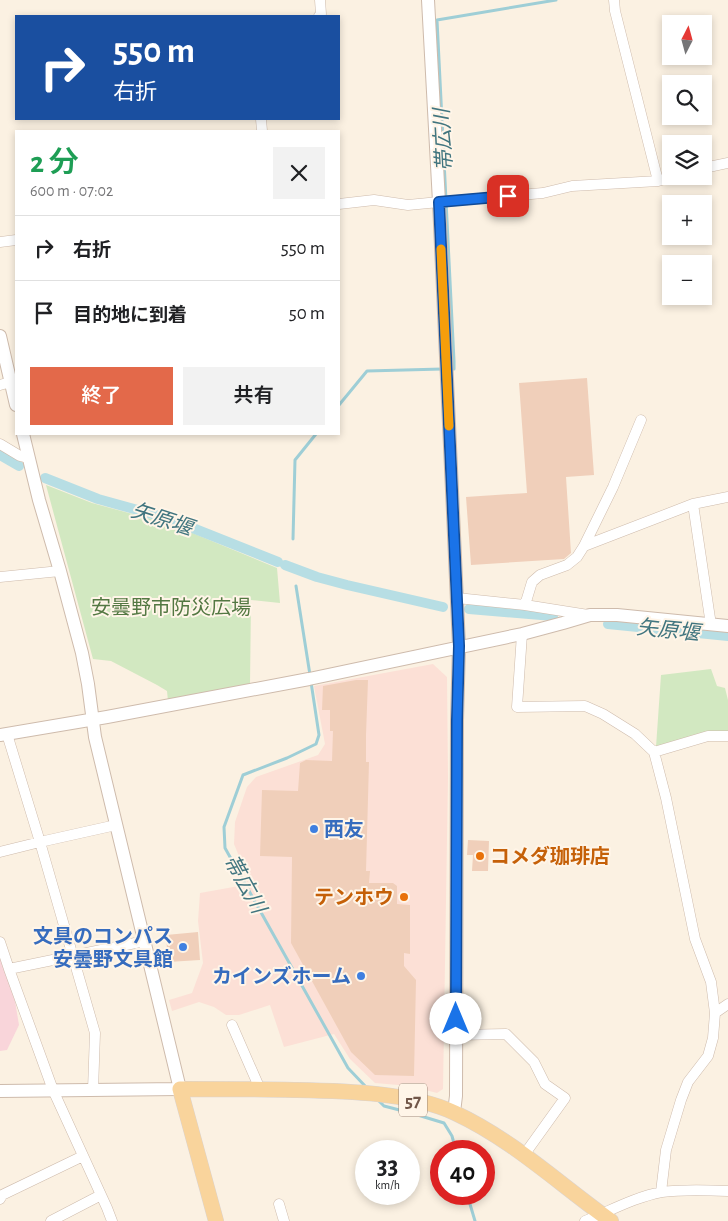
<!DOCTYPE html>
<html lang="ja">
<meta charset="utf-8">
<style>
body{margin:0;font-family:"Alegreya Sans","Noto Sans JP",sans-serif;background:#f2f2f2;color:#202124;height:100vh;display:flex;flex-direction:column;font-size:19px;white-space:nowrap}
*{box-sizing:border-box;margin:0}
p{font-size:16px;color:#757577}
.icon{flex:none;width:28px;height:28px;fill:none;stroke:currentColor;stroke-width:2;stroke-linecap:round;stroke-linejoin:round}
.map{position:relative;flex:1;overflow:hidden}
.side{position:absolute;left:15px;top:130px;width:325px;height:305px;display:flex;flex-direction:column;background:#fff;border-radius:0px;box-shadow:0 2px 8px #0003}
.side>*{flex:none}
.guide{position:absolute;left:15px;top:15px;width:325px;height:105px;border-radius:0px;box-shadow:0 2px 8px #0003;background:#1a4fa0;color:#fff;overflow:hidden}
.needle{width:32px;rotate:6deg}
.buttons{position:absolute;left:662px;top:15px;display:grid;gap:10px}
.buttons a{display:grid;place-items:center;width:50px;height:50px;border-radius:0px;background:#fff;box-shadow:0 2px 8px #0003;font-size:25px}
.speed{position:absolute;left:355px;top:1140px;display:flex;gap:10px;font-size:25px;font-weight:700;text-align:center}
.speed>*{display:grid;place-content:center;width:65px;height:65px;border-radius:50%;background:#fff;box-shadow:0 2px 8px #0003;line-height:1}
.speed small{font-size:12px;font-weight:400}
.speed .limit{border:8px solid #d22;background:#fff;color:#111}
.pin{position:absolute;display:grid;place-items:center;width:42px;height:42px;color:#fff;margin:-21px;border-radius:10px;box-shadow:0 2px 8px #0006}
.me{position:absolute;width:55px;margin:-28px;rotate:0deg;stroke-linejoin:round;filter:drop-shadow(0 0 4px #0008)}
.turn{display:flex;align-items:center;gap:18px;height:105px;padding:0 15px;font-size:22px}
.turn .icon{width:65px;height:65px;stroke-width:2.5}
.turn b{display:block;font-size:35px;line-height:42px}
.round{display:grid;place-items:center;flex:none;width:52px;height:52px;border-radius:0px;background:#f2f2f2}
.summary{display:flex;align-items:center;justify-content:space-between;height:85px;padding:0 15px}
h1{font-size:30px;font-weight:600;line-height:38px;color:#1e9e55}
.button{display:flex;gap:10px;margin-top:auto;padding:10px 15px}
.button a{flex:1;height:58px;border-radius:0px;background:#e3694a;color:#fff;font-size:20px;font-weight:600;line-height:58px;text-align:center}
.button a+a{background:#f2f2f2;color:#202124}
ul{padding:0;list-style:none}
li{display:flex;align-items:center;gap:15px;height:65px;padding:0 15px;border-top:1px solid #e0e0e0}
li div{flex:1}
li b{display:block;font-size:19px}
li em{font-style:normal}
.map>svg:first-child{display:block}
.commercial{fill:#fce0d6}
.medical{fill:#f9d5da}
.green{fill:#d2e8c1}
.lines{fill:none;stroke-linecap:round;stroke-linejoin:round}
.stream{stroke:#9eced6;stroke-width:3}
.canal{stroke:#b7dee4;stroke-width:10}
.building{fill:#f0cfba}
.minor-casing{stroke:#cebbac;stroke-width:11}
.tertiary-casing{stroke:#cebbac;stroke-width:14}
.primary-casing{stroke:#dad3d0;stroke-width:16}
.minor{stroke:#fff;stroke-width:10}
.tertiary{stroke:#fff;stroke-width:12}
.primary{stroke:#f9d49c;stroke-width:15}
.route-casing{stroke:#114b97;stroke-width:12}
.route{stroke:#1a73e8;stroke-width:9}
.slow{stroke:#f59e0b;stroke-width:9}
.shop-dot{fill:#3f7fe0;stroke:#fff5e8;stroke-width:2}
.food-dot{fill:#e8710a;stroke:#fff5e8;stroke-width:2}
.labels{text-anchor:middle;stroke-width:4;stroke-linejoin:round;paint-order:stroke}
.shield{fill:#fff5e8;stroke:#9c8679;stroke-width:1}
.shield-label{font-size:19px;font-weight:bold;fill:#725749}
.park-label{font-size:20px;fill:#537842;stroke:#fff5e8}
.shop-label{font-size:20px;font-weight:bold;fill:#366cbe;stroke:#fff5e8;text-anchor:end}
.food-label{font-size:20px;font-weight:bold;fill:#c56008;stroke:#fff5e8;text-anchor:start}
.water-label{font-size:21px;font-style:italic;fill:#41757f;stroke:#fff5e8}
</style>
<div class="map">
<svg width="728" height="1221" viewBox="0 0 728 1221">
<rect width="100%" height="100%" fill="#fbf1e2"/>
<!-- commercial -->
<path class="commercial" d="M433 664 447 677 448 777 443 1089 437 1093 410 1086 375 1083 350 1059 334 1034 284 1047 270 1005 239 1015H226L214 1007 199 1002 172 1011 169 1000 192 993 203 963 198 921 200 893 239 886 251 879 241 861 234 844 235 822 247 787 256 777 318 755 325 744 314 686Z"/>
<!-- medical -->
<path class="medical" d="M0 956 15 1001 19 1025 7 1050 0 1051Z"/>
<!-- green -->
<path class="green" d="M46 485 92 503 173 525 277 568 280 603 251 600 250 685 168 701 167 691 157 685 111 661 93 659Z
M711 669 717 686 725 688 728 700V733L656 747 661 675Z"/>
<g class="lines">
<!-- stream -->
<path class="stream" d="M449 369H454V361L437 20 556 0
M339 405 367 371 442 369
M293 539 295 460 316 434
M296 586 310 675
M311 682 319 735 316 744 287 758 243 775 224 827 225 848 348 1068 367 1088
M378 1100 384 1106 411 1113 444 1123 452 1136 456 1151
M467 1194 475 1221"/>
<!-- canal -->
<path class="canal" d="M0 455 19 466
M45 478 98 499 170 519 278 562
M285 565 317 577 347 585 443 607
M469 609 553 616
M608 624 728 636"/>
</g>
<!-- building -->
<path class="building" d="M587 378 594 475 566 477 571 553 564 559 471 565 466 497 527 493 519 383Z
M356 680H368L366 735V762H369L366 871H370L369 883H393L397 886V904L410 905V954L404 953V966L416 980 414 1076 375 1075 351 1052 291 943 292 857 260 856 262 790 298 791 300 763 306 760 332 761 333 731H330V710H322L323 686Z
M468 840 489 841 488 871H472L473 855H467Z
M198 932 200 960 168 962 166 935Z"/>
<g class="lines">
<!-- minor casing -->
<g class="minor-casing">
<path id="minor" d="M614 0 615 11 658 181
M319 16 321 14 320 0
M261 119 262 131
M704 168 728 163
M339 204 374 200 408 205 439 202 543 193 572 186 658 181 675 176
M0 242 16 240
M0 385 11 382
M0 444 20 456 28 458
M693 504 711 625
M584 546 693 504 728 497
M0 577 60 571
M457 598 525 605 532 582 540 575 567 565 577 557 584 546 613 487 641 420
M525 605 588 615
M522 634 517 707 585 706 603 714 635 734 654 752 666 798 695 939 711 982 715 1013 713 1038 708 1056 688 1082 681 1100 666 1150 661 1192
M7 734 40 842 95 1033 93 1090
M654 752 708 736H728
M0 852 40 842 116 825
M0 942 9 969 53 1090 107 1208 112 1221
M9 969 145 941
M715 1013 728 1004
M232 1025 260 1089
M456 1035 506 1034 534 1062 545 1084 565 1098 524 1155
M0 1199 2 1195 83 1156
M279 1204 284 1221
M51 1221 101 1195
M585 1221C610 1211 635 1197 662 1192 684 1189 706 1190 728 1191"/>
</g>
<!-- tertiary casing -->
<g class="tertiary-casing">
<path id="tertiary" d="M428 0 439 202 459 646 457 720 456 1096 454 1112
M0 336 16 405
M0 735 107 717 309 679 522 634 563 623 590 615H617L728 626
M0 1091 180 1089 95 737 88 684 82 653 60 571 39 500 23 434"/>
</g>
<!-- primary casing -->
<g class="primary-casing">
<path id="primary" d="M216 1221 180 1089C218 1089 256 1089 294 1090 343 1091 410 1092 455 1113 513 1140 559 1184 611 1221"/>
</g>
<!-- minor -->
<use href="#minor" class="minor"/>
<!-- tertiary -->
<use href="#tertiary" class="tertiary"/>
<!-- primary -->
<use href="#primary" class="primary"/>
</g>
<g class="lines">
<!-- route casing -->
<g class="route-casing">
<path id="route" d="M456 1019 457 720 459 646 439 202 508 196"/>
</g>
<!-- route -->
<use href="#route" class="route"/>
<!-- slow -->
<path class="slow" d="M441 249 449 426"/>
</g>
<!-- markers -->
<g class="shop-dot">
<circle cx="314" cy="829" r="5"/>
<circle cx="183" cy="947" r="5"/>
<circle cx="361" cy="976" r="5"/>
</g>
<g class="food-dot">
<circle cx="480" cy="856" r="5"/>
<circle cx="404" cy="897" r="5"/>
</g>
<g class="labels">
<!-- shield labels -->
<rect class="shield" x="399" y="1083.5" width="28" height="33" rx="4"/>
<g class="shield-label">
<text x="413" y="1107">57</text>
</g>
<!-- park labels -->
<g class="park-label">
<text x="171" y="614">安曇野市防災広場</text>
</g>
<!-- shop labels -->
<g class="shop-label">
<text x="324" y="836" text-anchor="start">西友</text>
<text x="173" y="943">文具のコンパス<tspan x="173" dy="23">安曇野文具館</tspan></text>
<text x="351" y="983">カインズホーム</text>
</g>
<!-- food labels -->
<g class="food-label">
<text x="490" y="863">コメダ珈琲店</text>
<text x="394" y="904" text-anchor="end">テンホウ</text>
</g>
<!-- water labels -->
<g class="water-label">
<text transform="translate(443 140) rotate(-93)" y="7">帯広川</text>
<text transform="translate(162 519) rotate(18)" y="7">矢原堰</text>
<text transform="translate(668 630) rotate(6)" y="7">矢原堰</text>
<text transform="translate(245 884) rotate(61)" y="7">帯広川</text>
</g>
</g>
</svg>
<div class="buttons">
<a><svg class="needle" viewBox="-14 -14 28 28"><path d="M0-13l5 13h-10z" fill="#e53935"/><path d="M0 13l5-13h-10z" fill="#757577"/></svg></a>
<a><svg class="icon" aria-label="search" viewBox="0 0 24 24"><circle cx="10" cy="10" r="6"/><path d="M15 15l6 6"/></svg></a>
<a><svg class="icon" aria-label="layers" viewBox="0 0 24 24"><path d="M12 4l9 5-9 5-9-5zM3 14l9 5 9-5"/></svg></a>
<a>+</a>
<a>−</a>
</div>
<div class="speed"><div>33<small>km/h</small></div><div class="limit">40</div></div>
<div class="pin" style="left:508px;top:196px;background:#d93025"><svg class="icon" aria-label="arrive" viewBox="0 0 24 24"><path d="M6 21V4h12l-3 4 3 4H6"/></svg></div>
<svg class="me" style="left:456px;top:1019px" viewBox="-20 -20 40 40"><circle r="19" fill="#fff"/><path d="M0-13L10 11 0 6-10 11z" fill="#1a73e8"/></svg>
<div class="guide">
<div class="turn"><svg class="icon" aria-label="right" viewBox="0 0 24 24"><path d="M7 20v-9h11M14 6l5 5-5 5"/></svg><div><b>550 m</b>右折</div></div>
</div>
<section class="side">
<div class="summary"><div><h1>2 分</h1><p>600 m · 07:02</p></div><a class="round"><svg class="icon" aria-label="close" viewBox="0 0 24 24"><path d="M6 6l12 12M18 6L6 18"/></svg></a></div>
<ul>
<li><svg class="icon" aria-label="right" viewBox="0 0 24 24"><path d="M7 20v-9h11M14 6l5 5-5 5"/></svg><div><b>右折</b></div><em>550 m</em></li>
<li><svg class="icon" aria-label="arrive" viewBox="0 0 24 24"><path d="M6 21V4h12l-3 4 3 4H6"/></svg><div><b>目的地に到着</b></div><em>50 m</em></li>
</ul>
<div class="button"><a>終了</a><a>共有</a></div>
</section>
</div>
